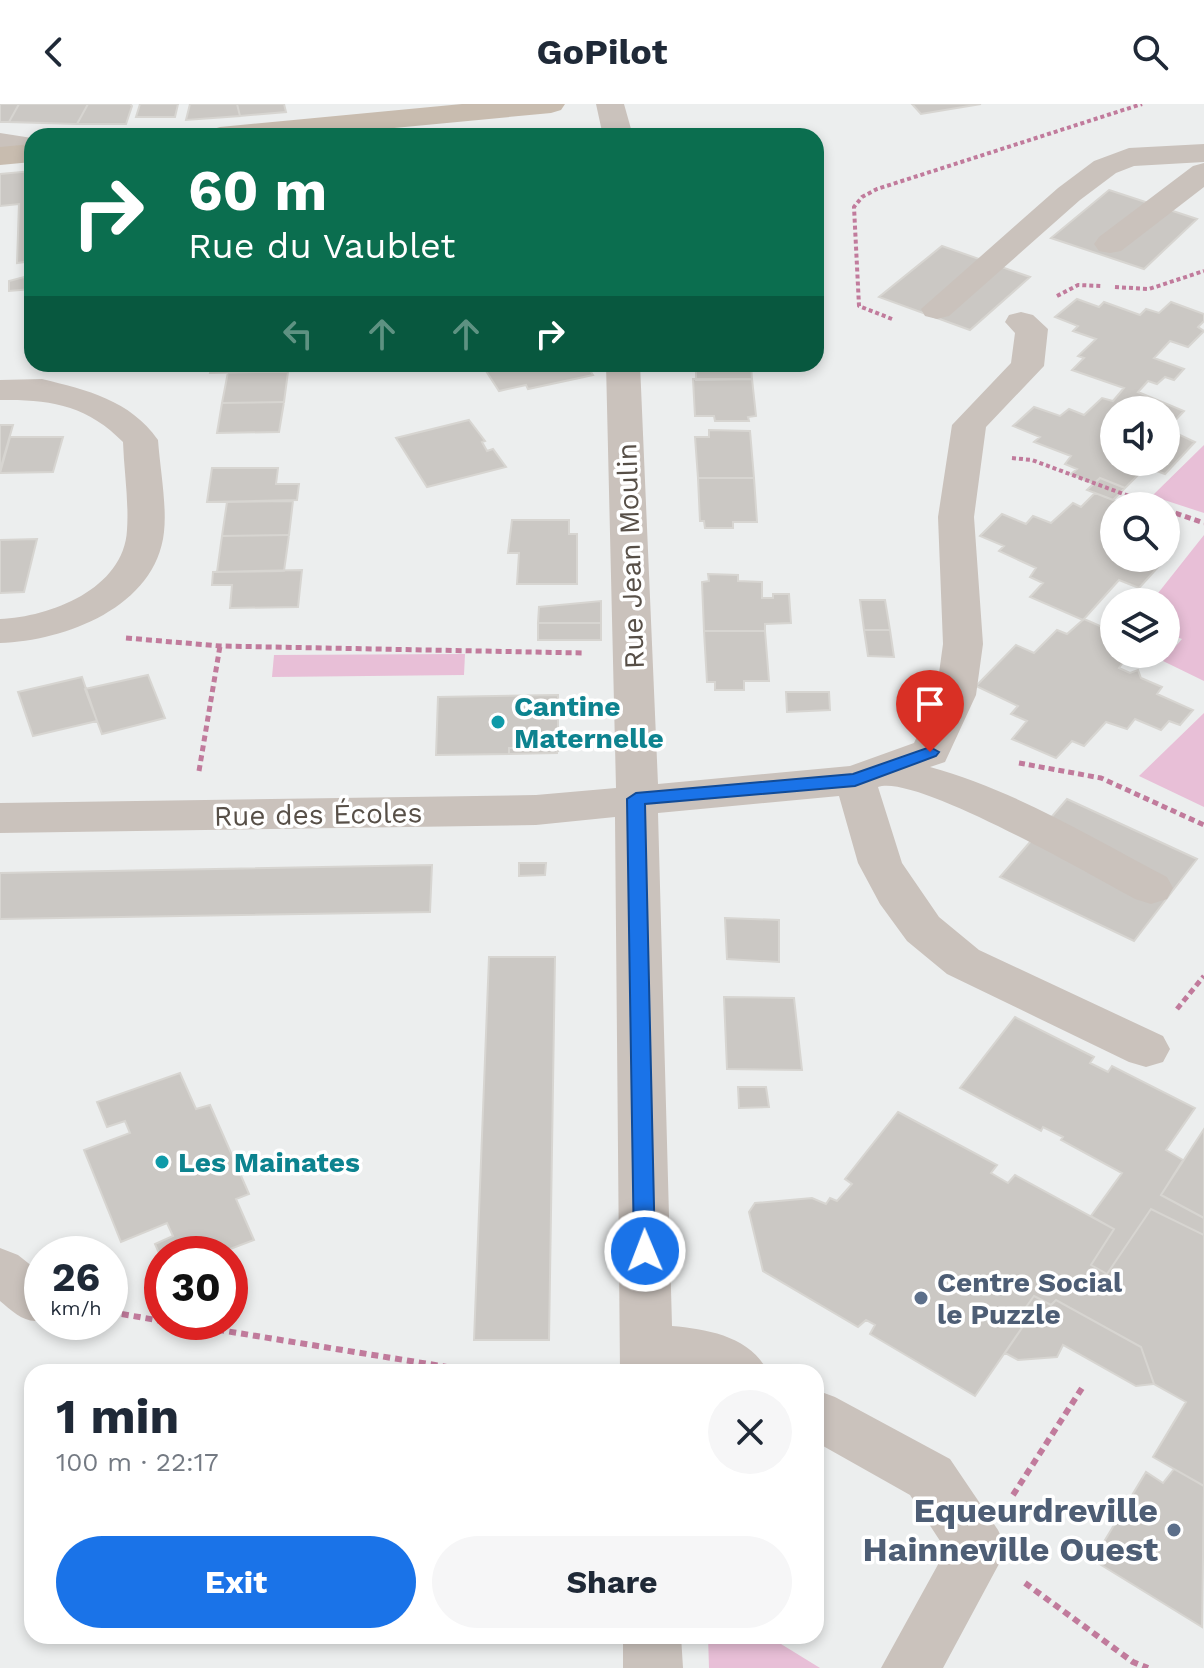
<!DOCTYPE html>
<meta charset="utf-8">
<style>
body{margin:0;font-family:"Work Sans",sans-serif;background:#f6f6f7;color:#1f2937;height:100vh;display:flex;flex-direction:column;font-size:30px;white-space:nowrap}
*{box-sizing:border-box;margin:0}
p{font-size:26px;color:#747a83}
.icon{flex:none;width:44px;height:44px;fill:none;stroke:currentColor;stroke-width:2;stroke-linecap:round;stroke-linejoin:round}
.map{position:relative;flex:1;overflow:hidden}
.panel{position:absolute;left:24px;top:1260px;width:800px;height:280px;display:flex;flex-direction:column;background:#fff;border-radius:24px;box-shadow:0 4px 12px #0003}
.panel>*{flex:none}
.banner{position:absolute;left:24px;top:24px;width:800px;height:244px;border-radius:24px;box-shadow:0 4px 12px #0003;background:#0b6e4f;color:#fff;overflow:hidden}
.controls{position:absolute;left:1100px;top:292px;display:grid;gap:16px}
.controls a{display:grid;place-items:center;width:80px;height:80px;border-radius:50%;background:#fff;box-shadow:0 4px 12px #0003;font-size:40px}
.speed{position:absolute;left:24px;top:1132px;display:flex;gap:16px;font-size:40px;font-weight:700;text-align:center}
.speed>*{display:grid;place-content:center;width:104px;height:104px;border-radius:50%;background:#fff;box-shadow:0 4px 12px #0003;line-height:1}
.speed small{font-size:20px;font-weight:400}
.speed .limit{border:12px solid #d22;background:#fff;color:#111}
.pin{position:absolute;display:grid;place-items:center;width:68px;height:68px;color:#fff;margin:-82px -34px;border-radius:50% 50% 50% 0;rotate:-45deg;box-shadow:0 0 8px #0007}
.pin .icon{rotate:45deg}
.me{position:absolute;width:88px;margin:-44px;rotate:359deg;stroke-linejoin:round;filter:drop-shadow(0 0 6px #0008)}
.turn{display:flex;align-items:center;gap:28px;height:168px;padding:0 32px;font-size:36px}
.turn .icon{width:104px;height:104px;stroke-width:2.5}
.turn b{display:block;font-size:56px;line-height:68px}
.lanes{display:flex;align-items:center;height:76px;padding:0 32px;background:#0003;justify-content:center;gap:40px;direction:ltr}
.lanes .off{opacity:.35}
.round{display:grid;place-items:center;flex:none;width:84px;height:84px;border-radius:42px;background:#f6f6f7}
.headline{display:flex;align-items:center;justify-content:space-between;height:136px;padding:0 32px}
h1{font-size:48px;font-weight:700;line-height:60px}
.button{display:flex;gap:16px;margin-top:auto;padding:16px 32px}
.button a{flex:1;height:92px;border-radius:48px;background:#1a73e8;color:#fff;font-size:32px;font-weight:700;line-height:92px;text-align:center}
.button a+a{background:#f6f6f7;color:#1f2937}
header{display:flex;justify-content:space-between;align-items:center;height:104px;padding:0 32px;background:#fff;font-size:36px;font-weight:700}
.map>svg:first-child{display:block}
.green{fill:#e8bfd7}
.building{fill:#cbc8c4;stroke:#d7d5d1;stroke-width:2;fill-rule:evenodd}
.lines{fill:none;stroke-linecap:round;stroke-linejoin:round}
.path-far2{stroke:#c17b9c;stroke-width:4;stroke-dasharray:4 3;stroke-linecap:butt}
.path-far1{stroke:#c17b9c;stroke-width:5;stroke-dasharray:6 4;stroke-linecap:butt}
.path{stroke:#c17b9c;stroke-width:6;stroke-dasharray:7 5;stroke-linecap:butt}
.minor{fill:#cac2bc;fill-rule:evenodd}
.major{fill:#c8bcaf;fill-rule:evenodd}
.route{fill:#1a73e8;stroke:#114b97;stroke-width:2}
.culture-dot{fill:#0f9aa8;stroke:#fff;stroke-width:3}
.service-dot{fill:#5c6f8a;stroke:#fff;stroke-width:3}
.labels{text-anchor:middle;stroke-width:7;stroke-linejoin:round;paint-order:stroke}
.street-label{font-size:28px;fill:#574f47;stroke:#fff}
.culture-label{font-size:28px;font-weight:bold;fill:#0d838f;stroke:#fff;text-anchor:start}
.service-label{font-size:28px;font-weight:bold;fill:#4e5e75;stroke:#fff;text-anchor:start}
.near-service-label{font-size:34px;font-weight:bold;fill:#4e5e75;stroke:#fff;text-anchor:end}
</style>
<header><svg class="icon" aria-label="back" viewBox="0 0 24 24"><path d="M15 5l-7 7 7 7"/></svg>GoPilot<svg class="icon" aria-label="search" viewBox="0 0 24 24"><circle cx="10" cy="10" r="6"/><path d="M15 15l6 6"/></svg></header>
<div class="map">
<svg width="1204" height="1564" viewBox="0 0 1204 1564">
<rect width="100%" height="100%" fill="#eceeee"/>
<!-- green -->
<path class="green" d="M1204 341V409L1152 392Z
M1204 431V577L1163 557 1182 535 1166 529V498H1151Z
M465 550 464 571 272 573 274 551Z
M1204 609V703L1139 672Z
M708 1532H768L820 1564H709Z"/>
<!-- building -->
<path class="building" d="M0 0H19L9 18H0Z
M19 0H88L77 20 9 18Z
M88 0H130L132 2 126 20H77Z
M140 0H178L175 13H136Z
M190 0H237L240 12 186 16Z
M237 0H284L286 8 240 12Z
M912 0H981L921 10Z
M32 67V157L17 159 19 100 0 102V70Z
M1109 86 1197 115 1144 165 1051 134Z
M942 142 1030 173 970 226 879 193Z
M32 160V185L9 187V177L32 171Z
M1077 195 1099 203 1104 198 1140 211 1146 205 1159 209 1171 198 1204 210V217L1198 223 1204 227 1188 243 1170 237 1154 254 1184 265 1174 276 1165 273 1157 280 1148 277 1138 288 1184 307 1167 325 1195 338 1165 370 1146 363 1125 384 1100 374 1094 380 1071 370 1077 365 1065 360 1071 352 1034 338 1040 333 1013 322 1034 303 1060 312 1069 305 1084 311 1102 294 1113 297 1124 284 1072 266 1084 254 1078 252 1096 235 1073 227 1078 222 1055 213ZM1114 306H1166V358H1114Z
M212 260H295L294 267 210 269Z
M586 260 593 271 528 285 526 281 499 287 486 267 514 260Z
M696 260H751L752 275 696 276Z
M228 268H288L284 298 222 299Z
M693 275H752L756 312 748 313 749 317H715L714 312H695Z
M284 298 279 328 217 329 222 299Z
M469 316 485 337 482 338 487 347 493 345 506 363 427 383 396 334Z
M0 321H13L0 366Z
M709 326 750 327 754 374H698L695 333H709Z
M10 333H63L53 368 0 369Z
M212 364H278L276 380H299L297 396 207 398Z
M698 374H754L757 418H733V424H705L704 417H700Z
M1100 374 1125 384 1113 396 1087 386Z
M1095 389 1129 402H1114V454H1166V447L1171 449 1139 484 1119 476 1083 516 1030 493 1043 479 1030 473 1036 464 999 447 1004 442 980 432 1002 410 1026 420 1033 412 1051 419 1073 399 1081 403Z
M293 397 289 431 222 432 227 398Z
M512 416H569V430H577V480H517L519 449H508Z
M289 431 284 467 217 468 222 432Z
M37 435 24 488 0 489V436Z
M302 466 298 503 230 504 232 481H212L213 468Z
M708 470 738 471V477L762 478V494H773V490H789L791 519 765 520V527H704L702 478 709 477Z
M860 496H885L890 526H864Z
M601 497V519H538L539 503Z
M1084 515 1114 528 1111 549 1125 555 1119 564 1130 569 1138 566 1141 574 1162 583 1157 590 1193 606 1180 621 1169 617 1161 626 1135 615 1127 625 1106 618 1084 642 1072 637 1056 654 1012 635 1027 617 1011 610 1018 602 976 582 1016 541 1034 549 1057 526 1067 530Z
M538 519H601V536H538Z
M864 526H890L894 553 868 552Z
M704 527H765L769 577H744V586H715V578H707Z
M148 571 165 614 102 630 85 585Z
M82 573 97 617 33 632 18 588Z
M786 588H829L830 606 787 608Z
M558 591V648L557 643 509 644V650L436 651 438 593Z
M557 643V649L509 650V644Z
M1067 695 1197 755 1134 837 1000 773Z
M519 759H546L545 771 519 772Z
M432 761 430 808 0 815V769Z
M725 814 779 816V858L727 855Z
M489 853H555L549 1236H474Z
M724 893 794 894 802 966 727 965Z
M1015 913 1094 953 1090 959 1108 968 1112 962 1195 1004 1166 1046 1183 1056 1161 1091 1204 1114V1131L1151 1105 1107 1170 1091 1161 1114 1125 1091 1112 1122 1069 1061 1036 1063 1033 1043 1023 1041 1027 960 984Z
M180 969 196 1005 210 1001 249 1090 236 1095 254 1136 217 1150H162V1156L155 1140 173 1132 167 1119 121 1138 84 1046 130 1029 125 1017 107 1023 97 998Z
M738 983H766L769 1003 739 1004Z
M898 1008 997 1061 991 1069 1008 1079 1015 1071 1114 1125 1091 1161 1107 1170 1151 1105 1204 1131V1382L1153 1353 1186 1298 1154 1280 1141 1243 1056 1196 1051 1201 1034 1192 1021 1210 1028 1215 975 1292 870 1230 875 1221 866 1216 858 1223 763 1167 749 1108 755 1099 812 1094 826 1100 830 1094 837 1097 852 1080 845 1075Z
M1204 1025V1114L1161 1091Z
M1034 1192 1051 1201 1056 1196 1141 1243 1154 1280 1136 1282 1063 1241 1057 1253 1018 1256 1005 1249 1028 1215 1021 1210Z
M1174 1365 1204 1382 1202 1523 1093 1456 1146 1368 1163 1379Z"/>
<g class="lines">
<!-- path-far2 -->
<path class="path-far2" d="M1115 183 1149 185 1204 167
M1057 192 1078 181 1101 182
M892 215 859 202 854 103 862 93 877 85 1142 0
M1012 354 1032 356 1153 401"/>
<!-- path-far1 -->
<path class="path-far1" d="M1148 399 1155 402
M1166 406 1204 419
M126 534 220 542 584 549
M1019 659 1101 674 1204 721
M199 667 220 542
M1177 905 1204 872"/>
<!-- path -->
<path class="path" d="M110 1208 162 1217
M170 1218 478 1268
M1013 1391 1084 1281
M1025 1479 1133 1558 1148 1564"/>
<!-- minor -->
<path class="minor" d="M596 0H624L633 32H603Z
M0 29 32 34V52L0 47Z
M1204 40V58L1134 62 1116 69 1080 96 949 212 937 215 925 212 921 205 1058 84 1094 57 1129 44Z
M1204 59V83L1121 147 1110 149 1099 147 1094 140 1099 133 1193 62Z
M1021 208 1033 211 1048 225 1044 262 986 323 974 413 983 540 976 591 945 658 930 663C1014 686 1091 733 1167 773L1173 784 1167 795 1151 800 1135 795C1094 773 915 669 878 683L902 759 939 813 979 846 1163 932 1170 945 1163 958 1146 963 1129 958 947 870 907 837 880 800 858 759 839 692 658 709 672 1222C708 1225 751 1233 768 1268H620L615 713 536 721 0 729V699L536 691 616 684 606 260H640L658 680 850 662 914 639 936 591 943 540 938 413 952 321 1011 259 1015 229 1005 218 1009 211Z
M42 275C87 286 130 296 158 336 160 364 167 401 164 428 156 503 65 537 0 539V515C50 513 124 485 127 426 129 397 124 367 123 338 87 301 49 295 0 296V276Z
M0 1144 18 1151 42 1170V1216C26 1221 12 1207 0 1197Z
M816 1286 835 1293 950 1355 998 1426 1007 1445 943 1564H881L946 1446 910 1391 816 1338Z
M623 1532H681L683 1564H623Z"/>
<!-- major -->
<path class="major" d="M462 0H565L561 6 551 9 310 32H205L210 26 220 23Z
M32 40V58L0 61V43Z"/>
</g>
<!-- route -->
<path class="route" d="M930 643 939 648 936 652 855 682 645 700 655 1147 652 1153 645 1156 637 1153 634 1147 627 695 636 689 853 670Z"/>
<!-- markers -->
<g class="culture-dot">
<circle cx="498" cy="618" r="8"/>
<circle cx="162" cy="1058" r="8"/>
</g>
<g class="service-dot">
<circle cx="921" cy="1194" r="8"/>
<circle cx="1174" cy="1426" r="8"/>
</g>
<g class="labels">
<!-- street labels -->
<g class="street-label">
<text transform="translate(630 452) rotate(-92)" y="10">Rue Jean Moulin</text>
<text transform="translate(318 710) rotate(-1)" y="10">Rue des Écoles</text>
</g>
<!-- culture labels -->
<g class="culture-label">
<text x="514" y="612">Cantine<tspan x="514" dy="32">Maternelle</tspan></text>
<text x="178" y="1068">Les Mainates</text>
</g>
<!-- service labels -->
<g class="service-label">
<text x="937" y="1188">Centre Social<tspan x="937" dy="32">le Puzzle</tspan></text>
</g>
<!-- near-service labels -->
<g class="near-service-label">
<text x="1158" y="1418">Equeurdreville<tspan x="1158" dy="39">Hainneville Ouest</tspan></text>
</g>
</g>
</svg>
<div class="controls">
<a><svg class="icon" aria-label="sound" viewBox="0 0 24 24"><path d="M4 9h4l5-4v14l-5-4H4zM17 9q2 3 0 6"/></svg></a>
<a><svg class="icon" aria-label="search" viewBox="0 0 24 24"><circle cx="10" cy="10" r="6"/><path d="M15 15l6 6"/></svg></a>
<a><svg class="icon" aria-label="layers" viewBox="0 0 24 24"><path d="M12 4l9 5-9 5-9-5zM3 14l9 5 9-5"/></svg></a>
</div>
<div class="speed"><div>26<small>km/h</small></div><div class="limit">30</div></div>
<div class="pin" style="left:930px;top:648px;background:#d93025"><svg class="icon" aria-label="arrive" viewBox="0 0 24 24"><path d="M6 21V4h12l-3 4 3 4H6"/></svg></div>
<svg class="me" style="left:645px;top:1147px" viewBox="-20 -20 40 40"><circle r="17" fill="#1a73e8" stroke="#fff" stroke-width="3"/><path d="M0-11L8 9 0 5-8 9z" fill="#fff"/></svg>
<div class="banner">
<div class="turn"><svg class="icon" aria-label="right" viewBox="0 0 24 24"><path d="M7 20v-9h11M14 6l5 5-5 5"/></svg><div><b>60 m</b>Rue du Vaublet</div></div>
<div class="lanes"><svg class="icon off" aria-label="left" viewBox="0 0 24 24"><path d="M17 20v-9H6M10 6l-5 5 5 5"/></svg><svg class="icon off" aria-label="ahead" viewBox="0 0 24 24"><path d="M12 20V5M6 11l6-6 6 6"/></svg><svg class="icon off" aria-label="ahead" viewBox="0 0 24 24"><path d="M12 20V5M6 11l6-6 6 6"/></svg><svg class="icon" aria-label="right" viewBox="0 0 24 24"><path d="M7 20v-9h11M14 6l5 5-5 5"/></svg></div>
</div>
<section class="panel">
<div class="headline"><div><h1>1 min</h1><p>100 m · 22:17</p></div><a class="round"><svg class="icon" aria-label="close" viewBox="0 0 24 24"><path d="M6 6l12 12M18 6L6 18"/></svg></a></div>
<div class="button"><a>Exit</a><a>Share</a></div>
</section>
</div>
